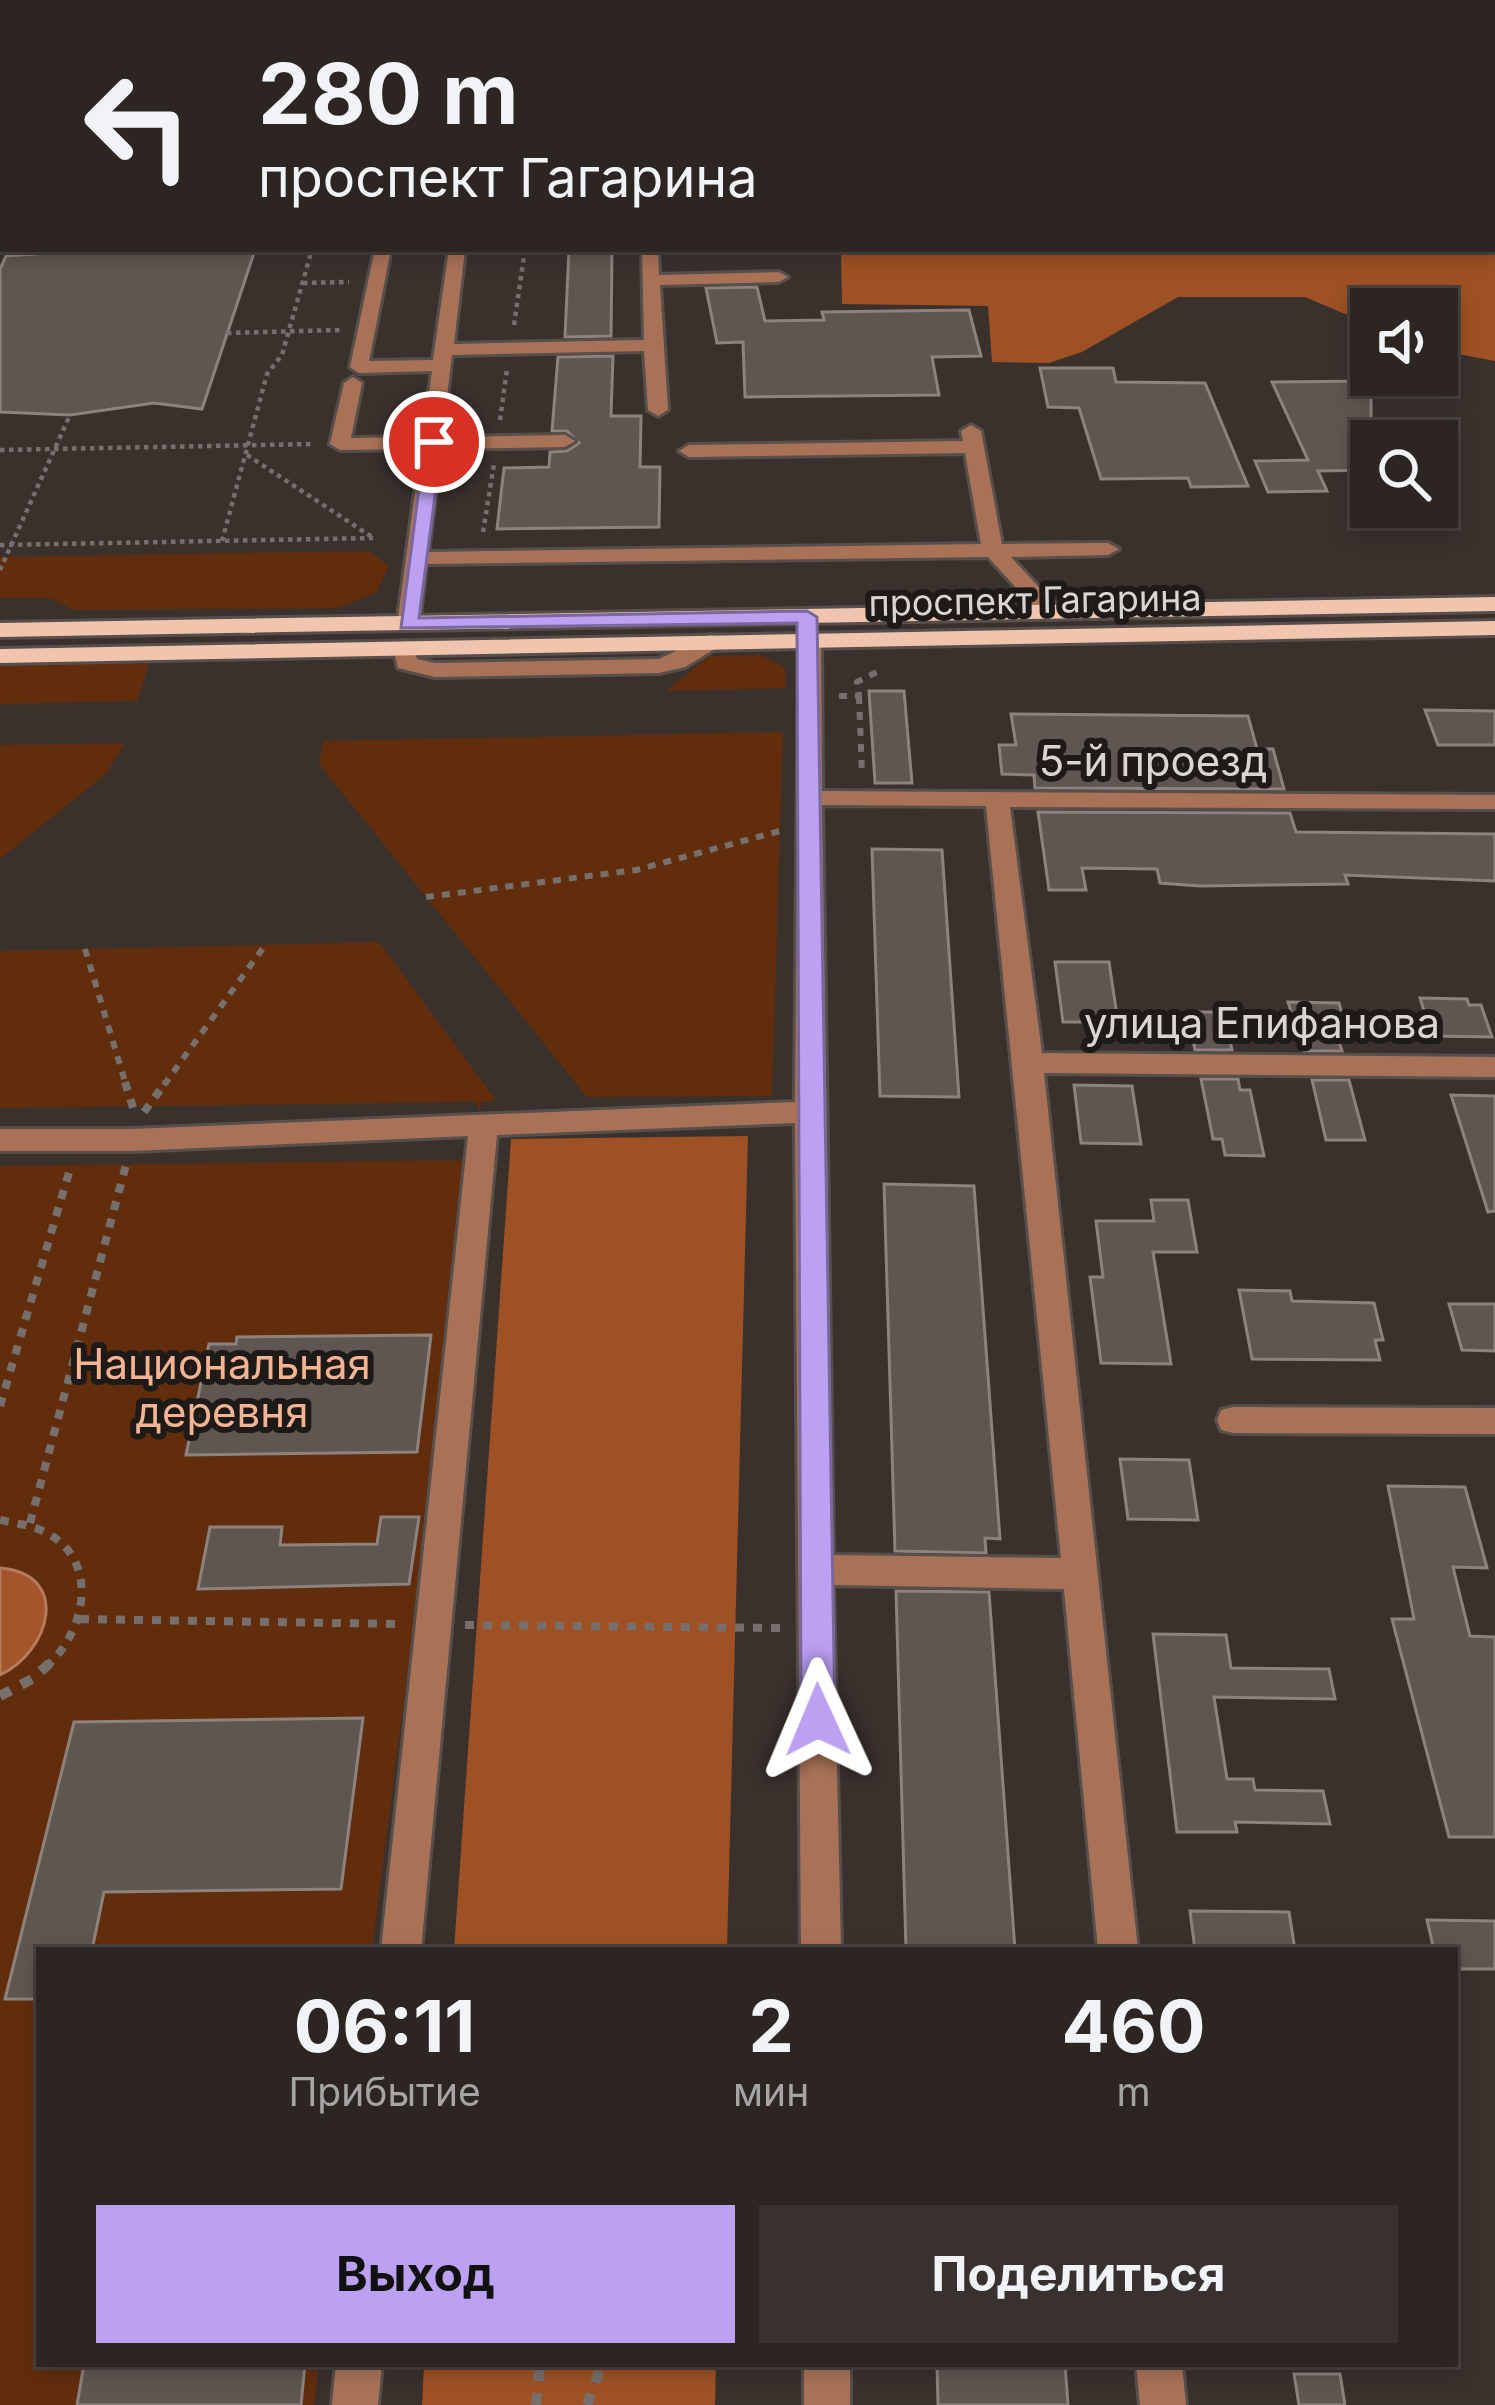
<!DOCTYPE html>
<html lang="ru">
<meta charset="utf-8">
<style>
body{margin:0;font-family:Inter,sans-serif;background:#38312f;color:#f1f3f6;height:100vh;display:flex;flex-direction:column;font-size:45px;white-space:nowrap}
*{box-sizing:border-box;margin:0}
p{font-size:39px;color:#a6a5a5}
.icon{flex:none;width:66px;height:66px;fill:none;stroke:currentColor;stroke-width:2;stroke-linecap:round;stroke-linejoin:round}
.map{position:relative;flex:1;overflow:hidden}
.sheet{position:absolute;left:36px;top:1947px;width:1422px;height:420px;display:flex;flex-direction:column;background:#2c2522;border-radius:0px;box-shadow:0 6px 18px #0003,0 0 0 3px #484240}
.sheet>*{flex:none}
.hud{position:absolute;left:0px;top:0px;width:1497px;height:252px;box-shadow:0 6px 18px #0003,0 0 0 3px #484240;background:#2c2522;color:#f1f3f6;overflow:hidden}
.controls{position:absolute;left:1350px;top:288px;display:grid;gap:24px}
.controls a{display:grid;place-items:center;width:108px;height:108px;border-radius:0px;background:#2c2522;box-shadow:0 6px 18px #0003,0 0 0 3px #484240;font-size:60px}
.pin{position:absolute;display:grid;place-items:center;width:102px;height:102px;color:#fff;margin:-51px;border:6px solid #fff;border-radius:50%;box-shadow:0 3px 12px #0007}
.me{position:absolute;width:132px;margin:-66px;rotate:359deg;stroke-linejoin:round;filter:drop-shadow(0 0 9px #0008)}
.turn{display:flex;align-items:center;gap:42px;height:252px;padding:0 60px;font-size:54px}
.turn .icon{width:156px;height:156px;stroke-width:2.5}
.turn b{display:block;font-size:84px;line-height:102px}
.eta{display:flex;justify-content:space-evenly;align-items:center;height:204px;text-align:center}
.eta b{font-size:72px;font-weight:700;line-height:84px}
.action{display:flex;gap:24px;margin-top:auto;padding:24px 60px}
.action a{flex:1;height:138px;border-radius:0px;background:#bca0f2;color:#111;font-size:48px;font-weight:700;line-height:138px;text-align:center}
.action a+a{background:#38312f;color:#f1f3f6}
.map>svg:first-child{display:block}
.green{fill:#622d0d}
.forest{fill:#9d5125}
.water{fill:#a3562b;stroke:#b47c5d;stroke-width:3}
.building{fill:#5f5551;stroke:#8d827d;stroke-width:3}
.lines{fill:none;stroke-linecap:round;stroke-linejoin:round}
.minor-casing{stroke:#574f4b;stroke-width:6}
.major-casing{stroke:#574f4b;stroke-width:6}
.path-far3{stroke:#776f6c;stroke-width:4.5;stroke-dasharray:4.5 4.5;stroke-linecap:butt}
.path-far2{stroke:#776f6c;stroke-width:6;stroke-dasharray:8 8;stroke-linecap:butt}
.path-far1{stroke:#776f6c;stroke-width:8;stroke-dasharray:9 9;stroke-linecap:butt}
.path{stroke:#776f6c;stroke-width:10;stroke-dasharray:12 12;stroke-linecap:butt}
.minor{fill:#a97257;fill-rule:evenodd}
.major{fill:#f1c4ad;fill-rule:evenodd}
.route{fill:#bca0f2;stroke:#7a689d;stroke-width:3}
.labels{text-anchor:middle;stroke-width:12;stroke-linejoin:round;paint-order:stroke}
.far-street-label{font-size:36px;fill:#dad5d2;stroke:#1e1a18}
.street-label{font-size:42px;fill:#dad5d2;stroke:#1e1a18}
.park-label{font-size:42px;fill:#f4b393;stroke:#1e1a18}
</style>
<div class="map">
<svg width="1495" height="2405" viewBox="0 0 1495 2405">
<rect width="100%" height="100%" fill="#3a312d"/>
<!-- green -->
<path class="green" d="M369 551 389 566 376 593 337 608 74 610 50 598H0V557Z
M761 655 785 668 786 688 666 691 709 656Z
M0 664H149L137 701 0 704Z
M783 732 772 1096 587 1097 319 764 323 741Z
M125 743 106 774 0 859V745Z
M379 942 496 1100 480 1103 484 1124 476 1102 0 1108V951Z
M473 1160 372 1950H39V2364H319L314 2405H0V1166Z"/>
<!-- forest -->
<path class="forest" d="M841 249H1495V361L1437 350V309H1371V325L1305 297H1178L1082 352 1049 363 992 362 988 306 842 304Z
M748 1136 727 1950H454L511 1139Z
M424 2364H716L715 2405H422Z"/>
<!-- water -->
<path class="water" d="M0 1568C72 1574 50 1652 0 1675Z"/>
<!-- building -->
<path class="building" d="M106 249 254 253 202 409 154 403 70 415 0 412V269L6 256Z
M569 249H612L611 336 565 337Z
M757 287 765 321 824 320 822 312 969 310 981 356 932 357 939 395 745 397 743 342 717 343 706 288Z
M613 356 611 416H641L640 467H660L659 527 497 529 504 468 549 467 550 452 567 451 579 443 567 431H552L558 357Z
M1040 368H1113L1116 382 1205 383 1248 486 1191 487 1188 478 1101 479 1079 408 1048 407Z
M1371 381V470L1318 471 1327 491 1268 492 1255 461 1308 460 1272 382Z
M869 691H904L912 783H875Z
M1425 710 1495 711V745H1438Z
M1011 714 1248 716 1257 749H1273L1284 789 1035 788 1034 775 1002 774 999 745H1016Z
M1038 812 1290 813 1296 832 1495 834V881L1345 875 1348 884 1200 886 1160 883 1157 869 1082 868 1086 890H1049Z
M872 849 942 850 959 1097 880 1096Z
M1055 962H1109L1118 1022H1063Z
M1420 998 1467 999 1469 1005H1481L1492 1037 1432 1036Z
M1288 1002 1339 1003 1348 1036 1337 1035 1342 1051H1304Z
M1188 1012H1224L1232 1050H1195Z
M1201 1079H1238L1240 1090H1250L1264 1156 1225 1155 1222 1139H1213Z
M1312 1080H1349L1365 1140H1326Z
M1074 1085 1132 1086 1141 1144 1081 1143Z
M1451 1095 1495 1096V1211L1488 1212Z
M884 1184 974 1186 1000 1539 985 1538 986 1553 895 1551Z
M1151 1200H1188L1197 1252H1153L1171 1364 1101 1363 1090 1277H1103L1096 1221H1154Z
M1239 1290 1290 1291 1292 1301 1374 1303 1383 1340H1375L1380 1360 1252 1359Z
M1449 1304H1495V1351L1462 1350Z
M431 1335 417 1452 186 1455 209 1344H236L237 1337Z
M1120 1459 1189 1460 1198 1520 1128 1519Z
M1388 1486 1465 1487 1487 1568 1453 1567 1470 1636 1495 1637V1837H1449L1392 1619H1414Z
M381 1517H419L409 1584 198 1589 210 1527H282L280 1545 377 1544Z
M896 1591 989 1592 1015 1950H906Z
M1153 1634 1226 1635 1231 1668 1329 1669 1335 1699 1214 1697 1227 1779H1253L1255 1790 1323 1791 1330 1824 1235 1822 1237 1832H1177Z
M363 1718 341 1889 104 1892 92 1950H39V1999H5L74 1722Z
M1190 1911 1289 1912 1295 1950H1195Z
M1427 1920 1495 1921V1969H1455V1950H1434Z
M84 2364H305L301 2405H77Z
M937 2364H1065L1068 2405H938Z
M1294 2374H1340L1345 2405H1299Z"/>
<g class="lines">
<!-- minor casing -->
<g class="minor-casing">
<path id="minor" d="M479 0H493L478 3Z
M0 237H3V247H0Z
M375 249H391L369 361 433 360 449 249H465L454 344 644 340 642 249H658L659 275 779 272 788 277 779 282 660 285 668 410 658 416 648 410 644 351 452 355 442 437 565 435 575 441 565 447 441 449 428 552 981 544 965 453 689 457 679 451 689 445 963 441 961 431 971 425 981 431 1002 544 1108 543 1119 549 1108 555 1011 557 1062 612 1051 619 1043 617 988 557 426 564 419 624 416 629H400L397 624 421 449 340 450 330 444 344 383 353 377 362 383 351 438 423 437 432 371 359 373 350 367Z
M810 633 821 640 822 791 1495 795V809L1010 807 1042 1053 1495 1057V1077L1044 1073 1138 1950H1098L1064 1589 833 1585 841 1950H801L795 1123 497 1135 421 1950H381L468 1136 132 1151H0V1129H132L795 1102 799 640ZM822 805 986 806 1061 1558 833 1555Z
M710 635 718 637V647L685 667 659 673 435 677 398 668 393 648 404 641 412 643 417 659 435 663 659 659Z
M1233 1407 1495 1408V1434L1233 1433 1221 1430 1217 1420 1221 1410Z
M336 2364H382L378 2405H332Z
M804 2364H850V2405H804Z
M1136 2364H1182L1186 2405H1140Z"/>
</g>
<!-- major casing -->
<g class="major-casing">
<path id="major" d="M1495 597V611L0 637V623Z
M1495 621V635L0 663V649Z"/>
</g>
<!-- path-far3 -->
<path class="path-far3" d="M0 161 3 156
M303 283 349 282
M514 325 525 249
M227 333 340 330
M500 420 507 369
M0 450 314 444
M247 455 372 537
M483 532 494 464
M222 541 267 374 282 355 312 249
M0 545 373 538
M0 570 70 415"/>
<!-- path-far2 -->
<path class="path-far2" d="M839 696H859L857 682 883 669
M859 696 862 773
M426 897 636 870 780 831
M85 949 126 1085
M164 1085 266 944"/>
<!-- path-far1 -->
<path class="path-far1" d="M125 1082 135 1114
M144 1112 166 1082
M0 1406 70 1169
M0 1520C12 1523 26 1524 38 1529 100 1553 89 1627 48 1665
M30 1523 126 1165
M80 1619 402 1624
M465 1625 780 1628"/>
<!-- path -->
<path class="path" d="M0 1696 32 1679 51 1662
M536 2405 540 2364
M587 2405 602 2364"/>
<!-- minor -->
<use href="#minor" class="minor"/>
<!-- major -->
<use href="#major" class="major"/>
</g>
<!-- route -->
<path class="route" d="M434 436 442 442 419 618 807 611 817 617 835 1720 830 1731 818 1736 806 1731 801 1720 797 623 401 628 425 442Z"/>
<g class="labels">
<!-- far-street labels -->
<g class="far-street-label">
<text transform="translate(1035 600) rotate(-1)" y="13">проспект Гагарина</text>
</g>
<!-- street labels -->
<g class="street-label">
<text x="1153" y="776">5-й проезд</text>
<text x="1262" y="1038">улица Епифанова</text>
</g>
<!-- park labels -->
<g class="park-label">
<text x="222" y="1379">Национальная<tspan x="222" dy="48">деревня</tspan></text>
</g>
</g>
</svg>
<div class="controls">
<a><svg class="icon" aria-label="sound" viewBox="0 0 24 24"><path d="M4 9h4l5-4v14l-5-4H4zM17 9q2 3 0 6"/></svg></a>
<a><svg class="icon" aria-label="search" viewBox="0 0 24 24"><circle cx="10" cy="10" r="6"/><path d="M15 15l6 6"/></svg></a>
</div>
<div class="pin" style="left:434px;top:442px;background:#d93025"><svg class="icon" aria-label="arrive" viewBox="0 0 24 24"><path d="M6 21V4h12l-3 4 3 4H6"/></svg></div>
<svg class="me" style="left:818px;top:1720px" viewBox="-20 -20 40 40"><path d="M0-17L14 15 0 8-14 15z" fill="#bca0f2" stroke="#fff" stroke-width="4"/></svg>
<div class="hud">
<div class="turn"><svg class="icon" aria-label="left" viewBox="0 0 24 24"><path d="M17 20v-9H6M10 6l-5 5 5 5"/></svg><div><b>280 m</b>проспект Гагарина</div></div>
</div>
<section class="sheet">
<div class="eta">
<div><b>06:11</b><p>Прибытие</p></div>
<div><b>2</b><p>мин</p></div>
<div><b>460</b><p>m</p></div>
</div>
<div class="action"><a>Выход</a><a>Поделиться</a></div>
</section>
</div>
